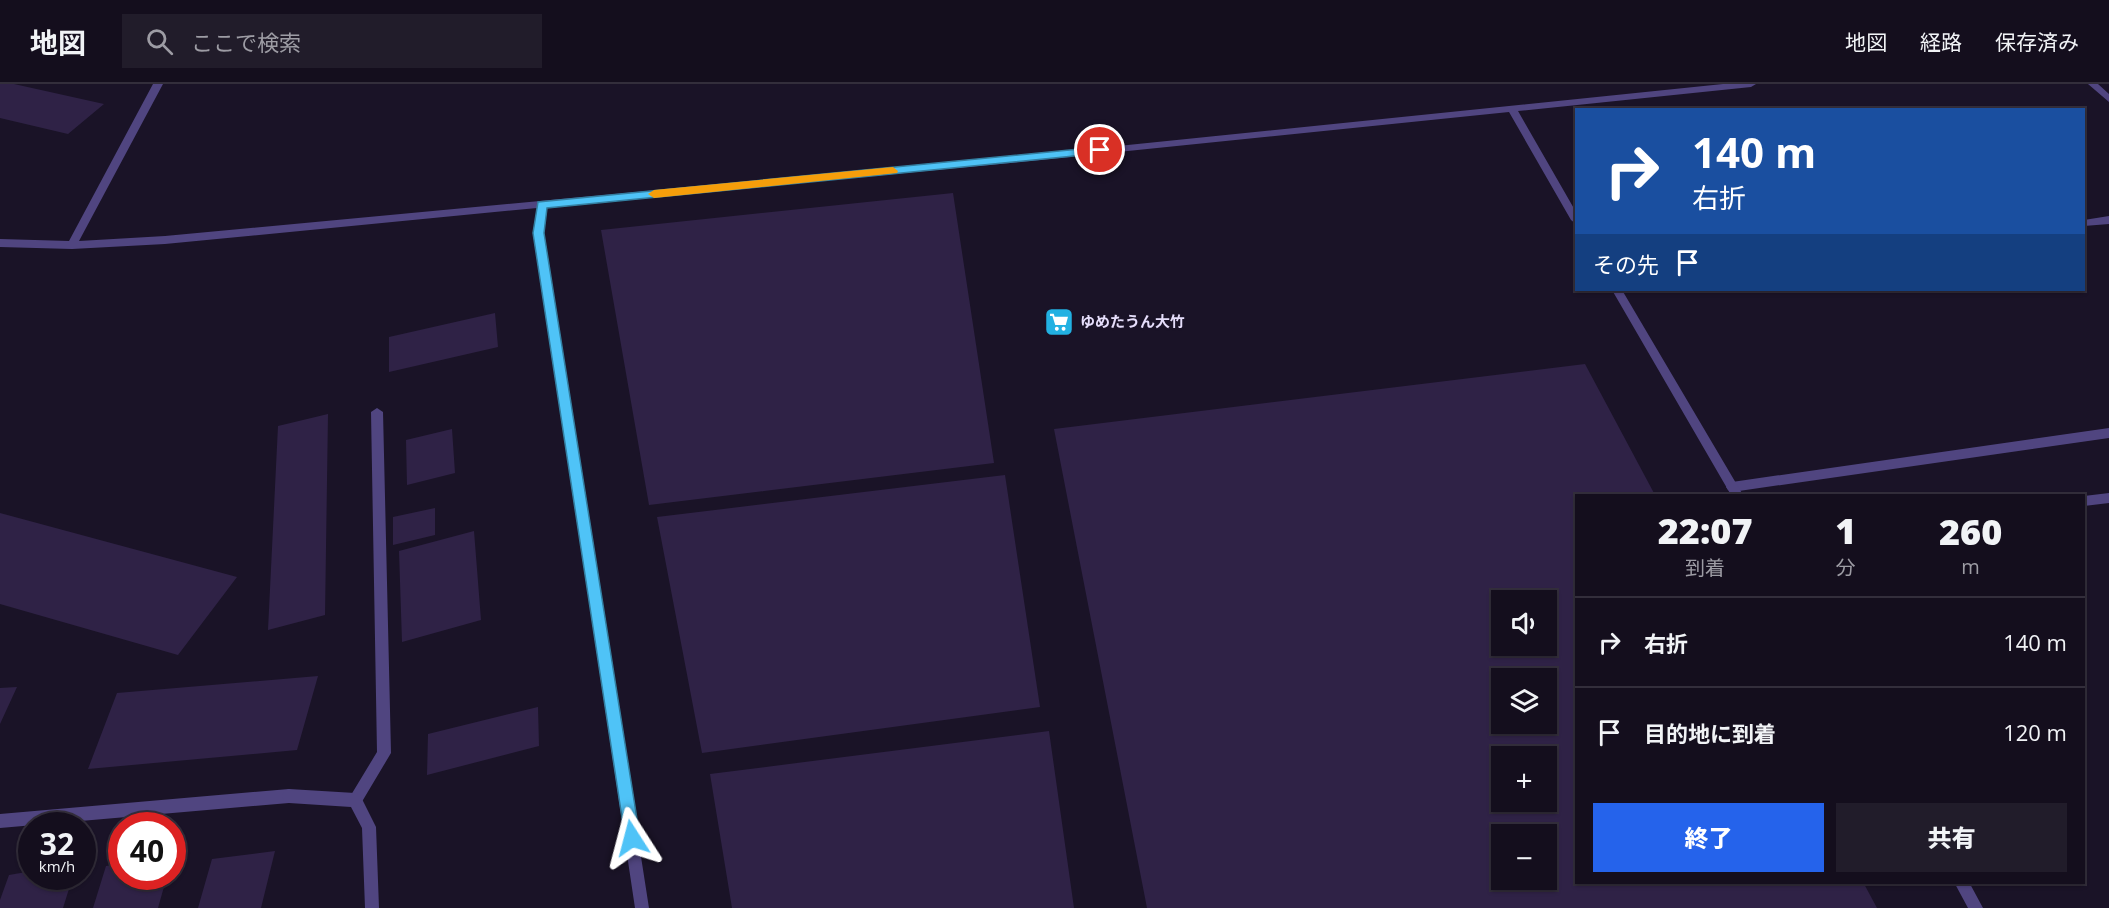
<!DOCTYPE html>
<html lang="ja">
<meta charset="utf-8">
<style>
body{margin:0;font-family:"Open Sans","Noto Sans JP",sans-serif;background:#211c2a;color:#f1f3f6;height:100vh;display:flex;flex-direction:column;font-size:22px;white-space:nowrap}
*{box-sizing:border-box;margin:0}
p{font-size:20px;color:#9d9ca4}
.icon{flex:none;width:33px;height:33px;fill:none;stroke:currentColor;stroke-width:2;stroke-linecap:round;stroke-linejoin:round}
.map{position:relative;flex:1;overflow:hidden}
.side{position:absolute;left:1575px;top:410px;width:510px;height:390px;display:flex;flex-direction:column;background:#140e1d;border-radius:0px;box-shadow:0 2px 4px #0004,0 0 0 2px #332e3b}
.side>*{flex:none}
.banner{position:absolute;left:1575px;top:24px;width:510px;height:183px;border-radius:0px;box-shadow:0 2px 4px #0004,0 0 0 2px #332e3b;background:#1a4fa0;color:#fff;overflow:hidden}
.tools{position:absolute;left:1491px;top:506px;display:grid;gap:12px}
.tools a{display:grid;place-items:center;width:66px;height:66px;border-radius:0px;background:#140e1d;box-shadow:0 2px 4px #0004,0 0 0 2px #332e3b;font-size:30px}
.speed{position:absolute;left:18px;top:728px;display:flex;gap:12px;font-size:30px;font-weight:700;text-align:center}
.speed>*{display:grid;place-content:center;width:78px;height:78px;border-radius:50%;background:#140e1d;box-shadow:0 2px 4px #0004,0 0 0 2px #332e3b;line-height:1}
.speed small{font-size:15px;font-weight:400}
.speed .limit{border:9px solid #d22;background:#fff;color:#111}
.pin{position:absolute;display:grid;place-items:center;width:51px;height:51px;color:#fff;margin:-26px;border:3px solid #fff;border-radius:50%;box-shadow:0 2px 6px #0007}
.me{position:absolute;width:66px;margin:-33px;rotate:351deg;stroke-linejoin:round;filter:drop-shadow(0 0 4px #0008)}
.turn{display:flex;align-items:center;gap:21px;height:126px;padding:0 18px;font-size:27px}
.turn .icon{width:78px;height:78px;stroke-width:2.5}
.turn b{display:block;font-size:42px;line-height:51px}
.then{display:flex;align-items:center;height:57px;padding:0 18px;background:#0003;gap:12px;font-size:22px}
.eta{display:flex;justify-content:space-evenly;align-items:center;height:102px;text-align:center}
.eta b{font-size:36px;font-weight:800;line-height:42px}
.action{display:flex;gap:12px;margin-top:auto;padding:12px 18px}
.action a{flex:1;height:69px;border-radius:0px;background:#2563eb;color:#fff;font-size:24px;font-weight:800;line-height:69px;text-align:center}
.action a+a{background:#211c2a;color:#f1f3f6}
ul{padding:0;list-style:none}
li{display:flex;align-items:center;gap:18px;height:90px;padding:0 18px;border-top:2px solid #332e3b}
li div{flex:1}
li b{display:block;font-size:22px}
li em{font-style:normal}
header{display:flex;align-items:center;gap:36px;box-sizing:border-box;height:84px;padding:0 30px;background:#140e1d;border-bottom:2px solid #332e3b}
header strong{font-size:28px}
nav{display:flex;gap:33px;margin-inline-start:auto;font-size:21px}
.search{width:420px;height:54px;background:#211c2a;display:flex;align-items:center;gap:15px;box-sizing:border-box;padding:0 21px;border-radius:0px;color:#9d9ca4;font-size:22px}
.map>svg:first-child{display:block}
.building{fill:#2f2246;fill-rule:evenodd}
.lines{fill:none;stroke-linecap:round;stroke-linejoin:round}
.minor{fill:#504580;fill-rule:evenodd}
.tertiary{fill:#504580;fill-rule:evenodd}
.route{fill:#4fc3f7;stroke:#337fa1;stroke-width:1.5}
.slow{fill:#f59e0b}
.labels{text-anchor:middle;stroke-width:4.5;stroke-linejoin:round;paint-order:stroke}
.poi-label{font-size:15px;font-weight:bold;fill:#e6defb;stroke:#1a1327;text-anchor:start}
</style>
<header>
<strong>地図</strong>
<div class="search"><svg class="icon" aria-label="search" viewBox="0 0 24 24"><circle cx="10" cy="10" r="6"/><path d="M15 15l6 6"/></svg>ここで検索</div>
<nav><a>地図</a><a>経路</a><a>保存済み</a></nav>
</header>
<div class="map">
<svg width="2109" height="824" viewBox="0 0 2109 824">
<rect width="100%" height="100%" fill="#1a1327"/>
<!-- building -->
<path class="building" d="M0 0H14L104 20 68 50 0 34Z
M953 109 994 379 649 421 601 146Z
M495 229 498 263 389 288V253Z
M1585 280 1655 411H1576V798H1863L1877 824H1147L1054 345ZM1502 516H1546V561H1502ZM1502 594H1546V639H1502ZM1502 672H1546V717H1502ZM1502 750H1546V795H1502Z
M328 330 325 531 268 546 278 342Z
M452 345 455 389 407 401 406 356Z
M1005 391 1040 623 702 669 657 433Z
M435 424V451L393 461V433Z
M0 429 237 493 178 571 0 520Z
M474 447 481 536 402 558 399 467Z
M318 592 297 666 88 685 117 609Z
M17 603 0 640V604Z
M538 623 539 662 427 691 428 650Z
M1049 647 1074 824H732L710 690Z
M275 767 261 824H198L212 775Z
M122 780V792H167L158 824H93L106 782Z
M32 787V792H73L63 824H0V816L9 791Z"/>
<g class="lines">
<!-- minor -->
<path class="minor" d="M2088 0H2098L2109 10V18Z
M2109 132V140L2084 142V136Z
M377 324 383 328 391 669 360 721 355 723 350 721 348 716 377 668 371 328Z
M2109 344V354L1732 408 1728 406 1726 403 1728 400 1732 398Z
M2109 409V419L2084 422V412Z
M289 705 294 707 296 712 294 717 289 719 0 744V730Z"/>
<!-- tertiary -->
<path class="tertiary" d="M153 0H163L79 157 165 152 1030 71 1723 0H1756L1751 3 1518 27 1576 128V140L1571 136 1509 28 1030 77 547 123 544 149 649 824H635L534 149 537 124 165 160 72 165 0 163V155L69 157Z
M1612 206H1622L1743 411H1731Z
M289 705 355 709 360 711 376 743 379 824H365L362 744 351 723 289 719 284 717 282 712 284 707Z
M1954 798H1969L1983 824H1968Z"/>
</g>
<!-- route -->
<path class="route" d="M1100 63 1106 66 1104 69 547 124 544 149 640 754 638 760 632 762 626 760 533 149 538 118Z"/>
<!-- slow -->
<path class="slow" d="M893 83 898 87 897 89 654 114 648 110 654 106Z"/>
<!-- icons -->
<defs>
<g id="supermarket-square" transform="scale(1.5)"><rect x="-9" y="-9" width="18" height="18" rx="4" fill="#22b1e2" stroke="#1a1327"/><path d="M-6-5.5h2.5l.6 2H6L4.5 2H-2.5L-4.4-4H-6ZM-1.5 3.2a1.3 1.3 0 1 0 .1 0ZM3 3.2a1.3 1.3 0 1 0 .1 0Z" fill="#fff"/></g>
</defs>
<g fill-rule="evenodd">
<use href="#supermarket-square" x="1059" y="238"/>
</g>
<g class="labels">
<!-- poi labels -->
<g class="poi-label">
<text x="1080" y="243">ゆめたうん大竹</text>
</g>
</g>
</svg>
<div class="tools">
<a><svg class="icon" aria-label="sound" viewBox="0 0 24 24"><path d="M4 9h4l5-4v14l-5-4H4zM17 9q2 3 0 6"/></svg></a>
<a><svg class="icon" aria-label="layers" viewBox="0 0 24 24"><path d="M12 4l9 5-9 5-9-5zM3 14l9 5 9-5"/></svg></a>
<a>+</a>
<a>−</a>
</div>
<div class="speed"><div>32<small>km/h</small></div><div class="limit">40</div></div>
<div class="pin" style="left:1100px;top:66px;background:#d93025"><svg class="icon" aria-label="arrive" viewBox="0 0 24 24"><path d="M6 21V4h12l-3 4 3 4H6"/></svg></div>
<svg class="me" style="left:632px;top:754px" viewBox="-20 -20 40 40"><path d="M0-17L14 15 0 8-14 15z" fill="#4fc3f7" stroke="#fff" stroke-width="4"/></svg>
<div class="banner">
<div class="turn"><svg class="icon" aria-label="right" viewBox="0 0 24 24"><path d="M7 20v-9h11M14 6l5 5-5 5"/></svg><div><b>140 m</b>右折</div></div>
<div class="then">その先<svg class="icon" aria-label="arrive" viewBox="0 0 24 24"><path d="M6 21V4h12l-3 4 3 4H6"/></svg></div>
</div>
<section class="side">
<div class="eta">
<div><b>22:07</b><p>到着</p></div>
<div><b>1</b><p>分</p></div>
<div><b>260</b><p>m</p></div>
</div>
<ul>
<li><svg class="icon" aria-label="right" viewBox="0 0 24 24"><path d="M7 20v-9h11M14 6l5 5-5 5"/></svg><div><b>右折</b></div><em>140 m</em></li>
<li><svg class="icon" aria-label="arrive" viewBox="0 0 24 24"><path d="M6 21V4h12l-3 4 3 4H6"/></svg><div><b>目的地に到着</b></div><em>120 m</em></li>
</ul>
<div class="action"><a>終了</a><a>共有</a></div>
</section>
</div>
